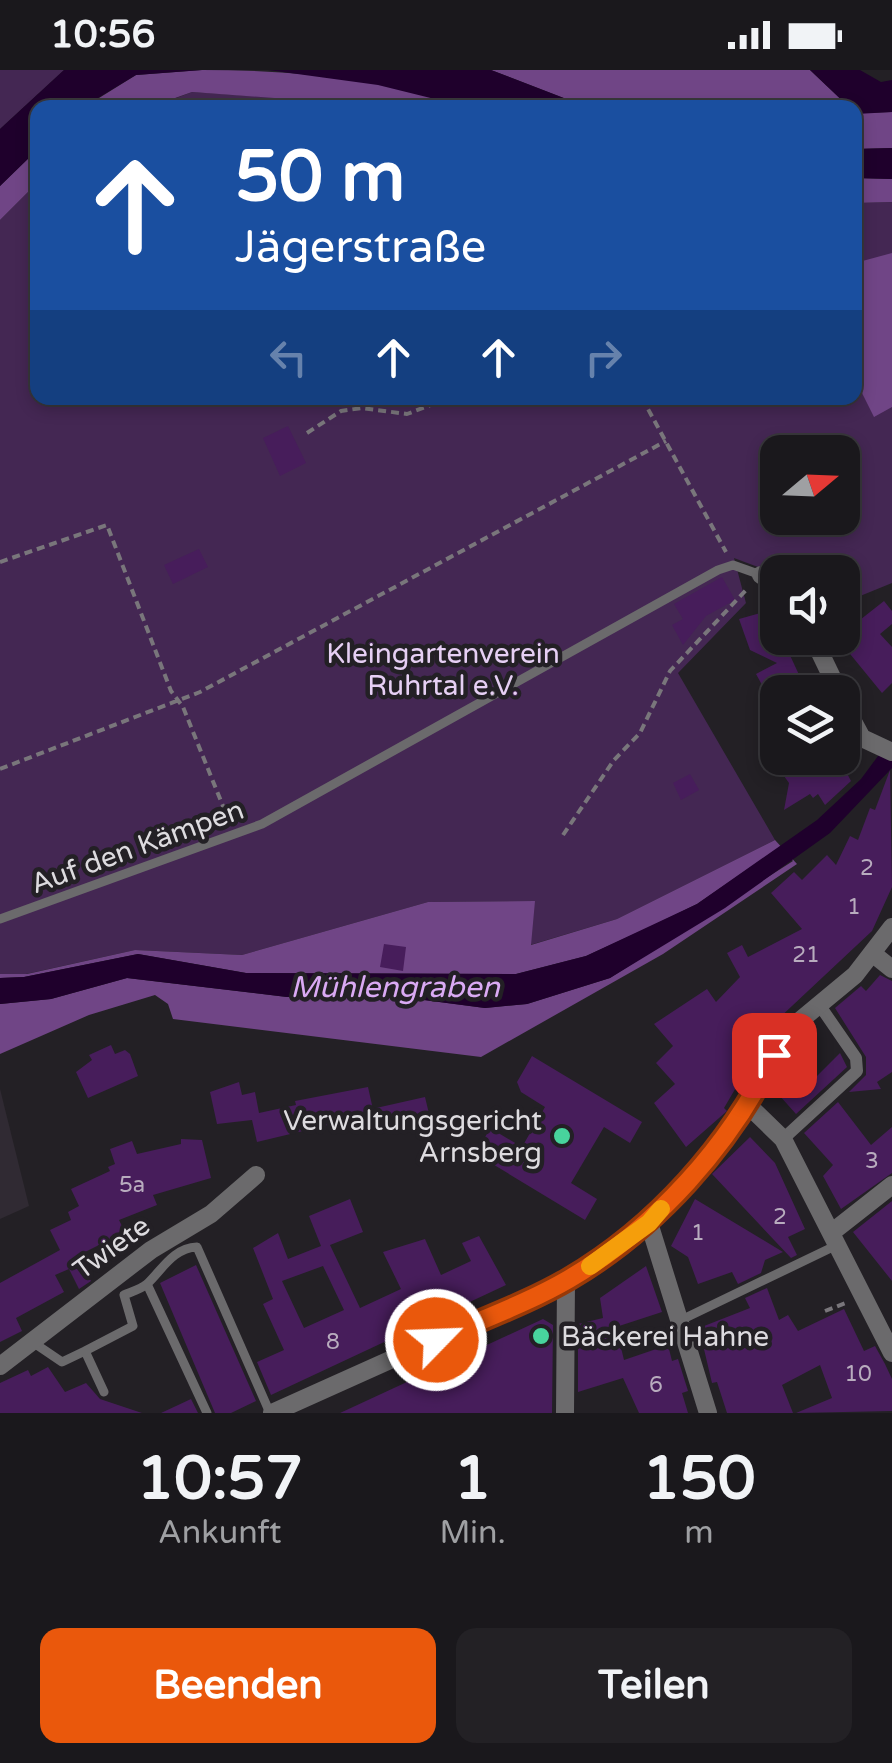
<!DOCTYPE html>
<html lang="de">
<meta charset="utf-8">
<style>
body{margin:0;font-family:"Varela Round",sans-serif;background:#232125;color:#f1f3f6;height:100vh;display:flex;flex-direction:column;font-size:38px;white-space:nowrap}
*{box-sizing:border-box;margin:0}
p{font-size:32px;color:#9fa0a3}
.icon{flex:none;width:55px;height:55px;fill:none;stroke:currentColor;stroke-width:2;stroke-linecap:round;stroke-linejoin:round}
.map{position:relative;height:1343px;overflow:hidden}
.details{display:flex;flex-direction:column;background:#1a181c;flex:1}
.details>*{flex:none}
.guide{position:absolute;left:30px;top:30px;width:832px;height:305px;border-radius:20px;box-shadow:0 5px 15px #0003,0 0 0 2px #38373b;background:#1a4fa0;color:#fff;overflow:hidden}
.needle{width:65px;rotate:71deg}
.buttons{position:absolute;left:760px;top:365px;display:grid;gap:20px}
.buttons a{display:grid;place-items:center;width:100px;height:100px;border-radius:20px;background:#1a181c;box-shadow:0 5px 15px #0003,0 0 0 2px #38373b;font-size:50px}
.pin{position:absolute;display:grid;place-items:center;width:85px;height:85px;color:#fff;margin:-42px;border-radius:20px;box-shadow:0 5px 15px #0006}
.me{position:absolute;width:110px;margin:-55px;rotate:66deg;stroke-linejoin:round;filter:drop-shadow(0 0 8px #0008)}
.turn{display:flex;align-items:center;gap:35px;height:210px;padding:0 40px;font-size:45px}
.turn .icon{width:130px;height:130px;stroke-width:2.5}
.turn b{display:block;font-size:70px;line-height:85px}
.lanes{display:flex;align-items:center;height:95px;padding:0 40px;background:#0003;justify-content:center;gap:50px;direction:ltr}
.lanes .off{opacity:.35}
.eta{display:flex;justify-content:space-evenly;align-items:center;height:170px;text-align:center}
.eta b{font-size:60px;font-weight:700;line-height:70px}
.primary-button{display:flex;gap:20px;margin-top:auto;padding:20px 40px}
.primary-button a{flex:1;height:115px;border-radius:20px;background:#ea580c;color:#fff;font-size:40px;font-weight:700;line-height:115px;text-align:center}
.primary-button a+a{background:#232125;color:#f1f3f6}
.status{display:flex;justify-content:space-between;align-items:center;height:70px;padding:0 50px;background:#1a181c;direction:ltr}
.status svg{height:28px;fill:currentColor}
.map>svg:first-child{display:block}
.built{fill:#302a33}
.green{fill:#442753;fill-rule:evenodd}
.forest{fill:#704586}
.water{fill:#1f002c}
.building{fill:#471d5b;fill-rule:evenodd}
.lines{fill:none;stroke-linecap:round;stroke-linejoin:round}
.path{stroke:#79767b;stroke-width:4;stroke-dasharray:8 5;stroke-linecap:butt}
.service{stroke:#6b6a6c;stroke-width:9}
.pedestrian{stroke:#6b6a6c;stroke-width:12}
.minor{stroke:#6b6a6c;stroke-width:18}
.route-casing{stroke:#983908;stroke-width:25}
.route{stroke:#ea580c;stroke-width:18}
.slow{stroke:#f59e0b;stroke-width:18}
.poi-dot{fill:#48d49d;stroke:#232025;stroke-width:4}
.labels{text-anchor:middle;stroke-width:9;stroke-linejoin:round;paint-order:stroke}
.number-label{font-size:22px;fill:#b8acbe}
.park-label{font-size:28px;fill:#e6cff4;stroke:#232025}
.street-label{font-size:28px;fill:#dddbdf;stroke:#232025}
.poi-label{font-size:28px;fill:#dddbdf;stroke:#232025;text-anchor:end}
.water-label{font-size:30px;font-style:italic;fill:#daaaf4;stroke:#232025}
</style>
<div class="status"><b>10:56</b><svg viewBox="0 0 49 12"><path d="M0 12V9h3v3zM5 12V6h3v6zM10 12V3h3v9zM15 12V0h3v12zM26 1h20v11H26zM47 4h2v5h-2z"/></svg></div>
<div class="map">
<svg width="892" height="1343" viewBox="0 0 892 1343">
<rect width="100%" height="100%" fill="#232025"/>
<!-- built -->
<path class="built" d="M0 1019 29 1136 0 1149Z"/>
<!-- green -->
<path class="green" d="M0 0H64L0 59Z
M192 22 393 35 397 37 150 38Z
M37 113 38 328H855V133L892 132V513L843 533 842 502 777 504 734 488 746 533 678 603 775 770 617 849 530 875 534 831 428 832 242 885 135 880 26 904H0V150ZM778 382H842V448H778Z"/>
<!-- forest -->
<path class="forest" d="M202 0C290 0 384 8 467 37H397L192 22 150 37 83 38 136 5Z
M491 0H810L849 37H587Z
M892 42V78L855 79V43Z
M37 80V113L0 150V116Z
M855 108 892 109V132L855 133Z
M892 183V337L874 347 855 309V193Z
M775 770 797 794 663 884 481 987 173 949 168 934 155 925 89 945 0 984V934L51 929 127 908 287 927 363 922 485 938 527 934 610 908 793 791 780 777 697 834 652 856 586 886 516 904 246 903 138 884 24 907 0 908V904H27L135 880 242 885 428 832 535 831 531 875 617 849Z"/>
<!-- water -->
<path class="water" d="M64 0H202L136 5 83 37 38 38 37 80 0 116V59Z
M268 0H491L587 37H467L378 15Z
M810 0H860L881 12 892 10V42L856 44 855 38 849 37Z
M892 78V109L855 108V79Z
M881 682 892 685V698L830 763 725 838 610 908 527 934 485 938 363 922 287 927 127 908 51 929 0 934V908L24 907 138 884 246 903 516 904 586 886 697 834 817 750 861 709Z"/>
<!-- building -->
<path class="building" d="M288 356 306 393 280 406 263 368Z
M199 479 208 497 173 514 164 495Z
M722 507 735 530 706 546 683 575 672 555 683 549 674 534Z
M884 531 892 541V554L880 564 892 577V613L882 623 837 568Z
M778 538V568H782L807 622H766L756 604 777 593 750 580 739 549Z
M795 688H839L851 711 825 735 818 724 813 728 810 724 784 740 789 713 784 706 800 695Z
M890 700 892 817 872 861 760 966 733 1000 741 1009 724 1038 727 1041 686 1077 654 1033 675 1014 656 993 673 976 654 954 707 919 716 932 740 907 727 883 742 875 748 887 802 859 771 823 794 802 802 810 827 785 836 795 850 766 858 770 870 738 875 740Z
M690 704 699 720 681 730 673 713Z
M384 874 406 877 403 901 380 897Z
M880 905 892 911V1002L877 1012 881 1019 849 1022 866 1005V987L835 938 861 916 866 921Z
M111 975 115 984 125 980 130 984 138 1006 88 1028 76 1002 92 990 89 985Z
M840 983 847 997 796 1044 779 1025 810 998 817 1006Z
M532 986 642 1052 630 1073 604 1057 571 1113 597 1129 585 1150 476 1084 490 1058 522 1077 545 1037 521 1022 517 1012Z
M239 1012 242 1025 255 1022 259 1043 296 1035 295 1031 368 1017 374 1044 257 1072 252 1050 217 1054 210 1022Z
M425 1027 431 1052 381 1063 376 1038Z
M838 1032 871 1075 892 1057V1103L841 1139 823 1106 833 1095 804 1063Z
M750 1067 775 1093 805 1159 788 1167 797 1185 791 1188 712 1104Z
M181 1069 202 1070 211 1108 153 1125 157 1135 119 1150 125 1162 79 1185 91 1211 79 1219 69 1199 55 1205 64 1222 16 1248 22 1261 0 1272V1213L60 1180 50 1160 71 1150 68 1142 79 1136 71 1119 110 1101 108 1097 115 1094 110 1079 132 1071 137 1084 181 1074Z
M350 1129 363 1162 330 1175 360 1238 401 1219 383 1182 425 1169 441 1205 471 1191 462 1173 479 1166 506 1215 271 1325 257 1292 284 1280 263 1234 273 1229 253 1178 278 1163 288 1189 321 1176 309 1146ZM323 1196 344 1240 304 1258 282 1211Z
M695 1129 783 1182 765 1190 761 1203 738 1214 732 1202 698 1214 688 1187 671 1176Z
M892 1131V1211L853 1162Z
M196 1195 256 1331 231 1343H215L160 1213Z
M646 1196 662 1242 616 1257 624 1290 668 1275 672 1291 678 1289 688 1321 682 1323 688 1343H639L623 1308 578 1322V1254L603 1248 600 1228Z
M767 1218 779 1250 788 1245 798 1261 844 1239 864 1281 875 1276 885 1294 892 1309V1341L796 1343 832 1328 820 1295 782 1315 793 1343H727L717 1312 712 1313 699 1258 750 1238 745 1228Z
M543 1249 553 1255 552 1343H340Z
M48 1297 65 1322 86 1313 100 1329 142 1343H0V1313L28 1300 31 1306Z
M191 1329 198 1343H161Z"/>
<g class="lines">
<!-- path -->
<path class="path" d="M642 328 726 482
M307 363 341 341 362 338 407 344 449 328
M0 492 107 455 171 621 183 637 229 751
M0 699 200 622 666 371
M563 765 614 690 640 663 670 601 747 519
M825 1241 848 1232"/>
<!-- service -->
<path class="service" d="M0 849 262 754 718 500 733 495 761 505
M147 1214 207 1343
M679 1251 837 1175
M34 1273 62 1292 85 1281
M104 1322 85 1281 133 1256 124 1225C131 1222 141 1219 147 1214 162 1200 173 1178 197 1177L270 1343"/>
<!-- pedestrian -->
<path class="pedestrian" d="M783 1069 857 1001 856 988 818 933"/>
<!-- minor -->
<path class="minor" d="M761 505 778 513
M813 568 839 622
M842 631 862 668 892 682
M872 883 892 899
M749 1036 783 1069 892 1283
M649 1153 708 1343
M831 1163 892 1115
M0 1296 151 1180 211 1144 256 1105
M272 1343 566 1211 649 1153 749 1036 785 963 855 905 892 857
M565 1343 566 1211"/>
</g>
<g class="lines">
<!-- route casing -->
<g class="route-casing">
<path id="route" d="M436 1270C480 1250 528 1233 569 1209 656 1158 730 1075 774 985"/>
</g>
<!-- route -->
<use href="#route" class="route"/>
<!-- slow -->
<path class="slow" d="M590 1196 649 1153 661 1139"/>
</g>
<!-- markers -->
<g class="poi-dot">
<circle cx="562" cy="1066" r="10"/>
<circle cx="541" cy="1266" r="10"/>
</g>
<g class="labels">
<!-- number labels -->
<g class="number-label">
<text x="867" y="805">2</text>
<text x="854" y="844">1</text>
<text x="806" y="892">21</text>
<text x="872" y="1098">3</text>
<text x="132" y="1122">5a</text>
<text x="780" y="1154">2</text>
<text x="698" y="1170">1</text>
<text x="333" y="1279">8</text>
<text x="858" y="1311">10</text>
<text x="656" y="1322">6</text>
</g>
<!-- park labels -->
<g class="park-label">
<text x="443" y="593">Kleingartenverein<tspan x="443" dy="32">Ruhrtal e.V.</tspan></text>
</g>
<!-- street labels -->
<g class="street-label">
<text transform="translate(137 776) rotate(-20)" y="10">Auf den Kämpen</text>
<text transform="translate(111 1177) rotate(-36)" y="10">Twiete</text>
</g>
<!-- poi labels -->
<g class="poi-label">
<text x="542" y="1060">Verwaltungsgericht<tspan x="542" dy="32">Arnsberg</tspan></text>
<text x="561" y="1276" text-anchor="start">Bäckerei Hahne</text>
</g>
<!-- water labels -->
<g class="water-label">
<text x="395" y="927">Mühlengraben</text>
</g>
</g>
</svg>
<div class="buttons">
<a><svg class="needle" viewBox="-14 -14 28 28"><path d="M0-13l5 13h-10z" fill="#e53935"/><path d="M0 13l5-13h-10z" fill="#9fa0a3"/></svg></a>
<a><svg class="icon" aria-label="sound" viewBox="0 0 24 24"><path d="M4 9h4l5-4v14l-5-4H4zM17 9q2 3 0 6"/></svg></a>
<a><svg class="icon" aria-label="layers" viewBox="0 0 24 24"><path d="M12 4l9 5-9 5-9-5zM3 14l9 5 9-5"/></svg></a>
</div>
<div class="pin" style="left:774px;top:985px;background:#d93025"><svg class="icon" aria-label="arrive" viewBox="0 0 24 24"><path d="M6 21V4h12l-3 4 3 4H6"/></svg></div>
<svg class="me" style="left:436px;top:1270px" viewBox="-20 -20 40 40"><circle r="17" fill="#ea580c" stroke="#fff" stroke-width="3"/><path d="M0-11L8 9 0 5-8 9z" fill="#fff"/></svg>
<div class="guide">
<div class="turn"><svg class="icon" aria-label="ahead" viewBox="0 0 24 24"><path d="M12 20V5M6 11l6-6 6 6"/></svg><div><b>50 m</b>Jägerstraße</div></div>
<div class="lanes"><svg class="icon off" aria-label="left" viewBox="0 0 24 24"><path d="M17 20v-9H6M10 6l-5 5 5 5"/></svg><svg class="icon" aria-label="ahead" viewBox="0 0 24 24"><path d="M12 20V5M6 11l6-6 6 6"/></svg><svg class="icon" aria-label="ahead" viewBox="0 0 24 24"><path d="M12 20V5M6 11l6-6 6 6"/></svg><svg class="icon off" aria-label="right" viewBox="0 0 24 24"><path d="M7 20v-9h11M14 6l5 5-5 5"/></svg></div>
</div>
</div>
<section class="details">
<div class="eta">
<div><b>10:57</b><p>Ankunft</p></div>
<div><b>1</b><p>Min.</p></div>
<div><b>150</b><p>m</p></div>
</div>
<div class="primary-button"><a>Beenden</a><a>Teilen</a></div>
</section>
